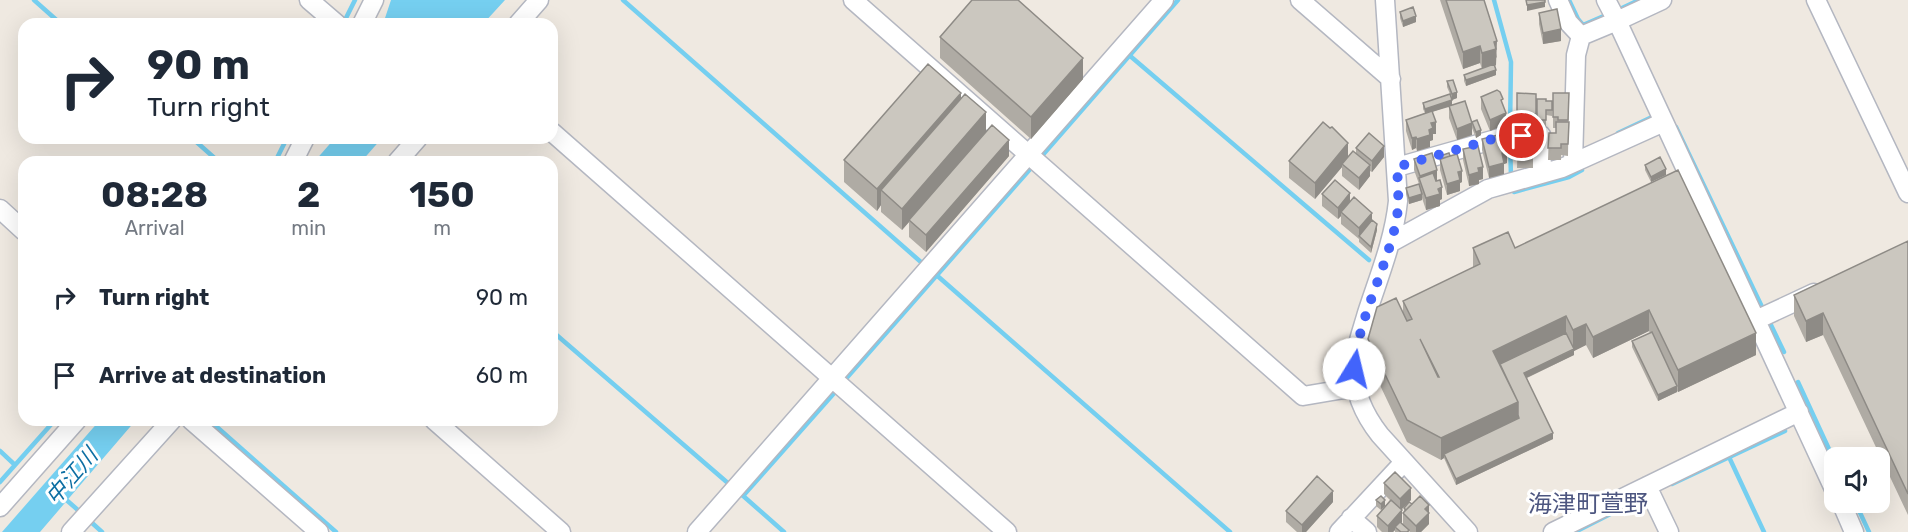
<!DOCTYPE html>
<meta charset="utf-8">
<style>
body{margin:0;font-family:Rubik,"Noto Sans JP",sans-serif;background:#f6f6f7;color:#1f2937;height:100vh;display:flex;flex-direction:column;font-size:22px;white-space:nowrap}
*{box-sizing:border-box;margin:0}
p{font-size:20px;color:#747a83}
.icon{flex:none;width:33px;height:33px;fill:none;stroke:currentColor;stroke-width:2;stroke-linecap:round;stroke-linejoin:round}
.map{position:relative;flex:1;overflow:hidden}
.drawer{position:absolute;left:18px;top:156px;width:540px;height:270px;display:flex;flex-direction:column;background:#fff;border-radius:18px;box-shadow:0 6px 24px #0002}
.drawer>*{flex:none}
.hud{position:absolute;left:18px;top:18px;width:540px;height:126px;border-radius:18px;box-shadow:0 6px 24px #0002;background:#fff;color:#1f2937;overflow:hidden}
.tools{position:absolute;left:1824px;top:447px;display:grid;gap:12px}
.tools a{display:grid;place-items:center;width:66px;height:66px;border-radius:12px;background:#fff;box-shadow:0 6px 24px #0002;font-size:30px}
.pin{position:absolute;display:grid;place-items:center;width:51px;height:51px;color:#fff;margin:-26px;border:3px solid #fff;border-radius:50%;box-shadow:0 2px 6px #0007}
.me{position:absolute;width:66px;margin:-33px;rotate:9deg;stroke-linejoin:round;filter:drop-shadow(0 0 4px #0008)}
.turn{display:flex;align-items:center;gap:21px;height:126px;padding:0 30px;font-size:27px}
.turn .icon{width:78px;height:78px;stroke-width:2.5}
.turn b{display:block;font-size:42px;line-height:51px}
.eta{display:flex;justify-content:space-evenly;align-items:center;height:102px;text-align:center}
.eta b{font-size:36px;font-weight:700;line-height:42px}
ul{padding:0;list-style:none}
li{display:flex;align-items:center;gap:18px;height:78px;padding:0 30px}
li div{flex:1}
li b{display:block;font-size:22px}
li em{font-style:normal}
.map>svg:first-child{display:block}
.water{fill:#75cff0}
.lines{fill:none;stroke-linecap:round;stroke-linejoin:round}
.stream{stroke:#75cff0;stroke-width:4.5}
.minor-casing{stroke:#b4b7c1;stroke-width:21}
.minor{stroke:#fff;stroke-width:18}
.wall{fill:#afaba4}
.shaded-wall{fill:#8e8b86}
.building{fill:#cbc7bf;stroke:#8e8b86;stroke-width:1.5;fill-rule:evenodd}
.route{stroke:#4264fb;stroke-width:10;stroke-dasharray:0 18}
.labels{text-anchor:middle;stroke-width:6;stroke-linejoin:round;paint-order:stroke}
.water-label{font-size:22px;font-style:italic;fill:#0d6fa3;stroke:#fff}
.quarter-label{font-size:24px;fill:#4d5680;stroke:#fff}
</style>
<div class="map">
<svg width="1908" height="532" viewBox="0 0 1908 532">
<rect width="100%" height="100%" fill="#efe9e1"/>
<!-- water -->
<path class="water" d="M391 0H505L483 24H383Z
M335 138H382L361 162H314Z
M100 420H136L40 532H2Z"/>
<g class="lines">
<!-- stream -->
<path class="stream" d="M34 0 61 24
M623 0 922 263
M1494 0 1511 62 1510 129
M1569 0 1578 19 1583 25 1606 15
M1622 13 1620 9 1639 0
M343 24 355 0
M1129 55 1369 260
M1676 127 1763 309
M1618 133 1652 117
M192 138 219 162
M1510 141 1511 177
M1041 157 1178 0
M275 162 287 138
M1514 192 1569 177 1582 170
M933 272 1230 532
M1770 323 1784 352
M552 331 729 484
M844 381 1032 167
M1798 382 1834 460
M209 420 336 532
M0 451 15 465
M1729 457 1764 532
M0 482 55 420
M1672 484 1785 431
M741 494 784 532
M743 496 836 391
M63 497 79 511
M1855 502 1869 532
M91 522 102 532
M1575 532 1634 502"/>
<!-- minor casing -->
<g class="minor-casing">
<path id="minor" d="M309 0 337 24
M853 0 1303 396 1356 387
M1300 0 1391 79
M1385 0 1398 201C1394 240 1379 276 1367 313 1362 331 1355 348 1354 367 1354 393 1365 416 1380 435L1468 532
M1558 0 1568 22 1581 36
M1662 0 1617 21 1664 122
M1816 0 1908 193
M362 24 374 0
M518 24 539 0
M552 132 1007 532
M293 162 305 138
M397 162 418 138
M1573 163 1576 55 1581 36 1617 21 1606 0
M1397 167 1503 137 1541 135 1542 174
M0 209 24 231
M1390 243 1488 189 1562 168 1664 122 1834 489
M1756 320 1814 293
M191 420 319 532
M434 420 561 532
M1647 486 1669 532
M1841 502 1854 532
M0 507 77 420
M1351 518 1367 532
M71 532 172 420
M697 532 1164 0
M1339 532 1404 462
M1553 532 1799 412"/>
</g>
<!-- minor -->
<use href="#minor" class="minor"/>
</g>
<!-- wall -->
<path class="wall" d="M1440 0H1484L1497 57 1496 58V65L1495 66 1496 75 1466 86 1464 81V75L1482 69 1480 63 1463 69Z
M1400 12 1416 22 1403 27 1400 18Z
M1539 13 1561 41 1543 44 1539 24Z
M940 37 1083 79 1031 139 940 58Z
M1447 81 1457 98 1452 100V106L1472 135 1457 140 1449 118V106L1432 112 1436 134H1433V140L1430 141V147L1417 151 1416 148 1412 150 1406 131V120L1425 113 1423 109V103L1450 94 1447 87Z
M1517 93 1536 94V126L1517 125Z
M1553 93H1569L1568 156 1561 155V160H1548L1549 133H1556V128H1553Z
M1481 97 1503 105 1506 124 1490 131 1481 109Z
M961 99 986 132 1009 156 926 252 909 237V222L902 230 881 212V205L877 211 844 182V160Z
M1537 99 1546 101H1552V116L1546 115V126H1537Z
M1472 122 1481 135 1476 138 1472 128Z
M1533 129V168H1517L1518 135H1523Z
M1482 139 1499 142 1507 163 1504 164V174L1489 178 1482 150Z
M1356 148 1384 157 1372 172 1370 171V176L1359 190 1342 176V167L1315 199 1289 178V161L1348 157 1356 153Z
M1463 149 1483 179 1479 180V184L1469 186 1463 160Z
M1440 156 1462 182 1460 183V191L1447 195 1440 170Z
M1414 159 1437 180 1442 199 1440 200V206L1426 210 1422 198V200L1409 204 1406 194V188L1419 184 1414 170Z
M1645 165 1666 175 1651 182 1645 170Z
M1322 194 1350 201 1372 220 1377 230 1371 253 1359 242V239L1341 224V216L1338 219 1322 206Z
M1908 241V515L1823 335 1806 342 1794 316V295Z
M1473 248H1515L1756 355 1678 392 1677 391V392L1658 401 1632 347V341L1650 333 1649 331 1593 358 1586 345 1574 351V355L1527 378 1553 439 1456 485 1444 458 1441 460 1407 442 1368 360V339L1403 313V301L1473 268Z
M1384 483 1411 500 1401 509 1402 522 1401 523 1403 524V513L1404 512V508L1412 504 1429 505V524L1421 532H1410L1409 531V532H1395V530L1393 532H1382L1377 527V516L1385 506 1381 510 1376 506V500L1385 506 1390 500 1384 494Z
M1333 502 1306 532H1297L1286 522V511Z"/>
<!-- shaded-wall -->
<path class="shaded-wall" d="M1545 2V7L1527 11V5Z
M1416 16V22L1403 27V21Z
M1561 29V41L1543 44V33Z
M1497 41 1496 65 1482 70V53L1494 42Z
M1480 46V63L1463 69V52Z
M1083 58V79L1031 139V117Z
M1496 70V75L1466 86V80Z
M1457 92V98L1452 100V106L1425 114V109L1452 100V94Z
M961 93V114L881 190V205L877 211V189Z
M986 112V134L909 220V222L902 230V209Z
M1506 113V124L1490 131V120Z
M1436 122V134H1433V140L1430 141V147L1417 151V139L1429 130 1431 123Z
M1472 123V135L1457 140V129Z
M1481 130V135L1476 138V132Z
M1416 137V148L1412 150V138Z
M1009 140V156L926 252V235Z
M1348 143V160L1342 164V167L1315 199V183Z
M1384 146V157L1372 172V161Z
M1507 152V163L1504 164V174L1489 178V167L1502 153Z
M1370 165V176L1359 190V178Z
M1483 167V179L1479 180V184L1469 186V175L1478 168Z
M1666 169V175L1651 182V177Z
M1437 170V182L1420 178V176Z
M1462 171V182L1460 183V191L1447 195V184L1458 172Z
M1442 187V199L1440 200V206L1426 210V198L1438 189Z
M1350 193V204L1341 212V216L1338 219V208Z
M1422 194V200L1409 204V198Z
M1372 213V224L1359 237V228Z
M1377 224V230L1371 253V247Z
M1649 310V331L1593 358V337Z
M1823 313V335L1806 342V321Z
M1566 316V337L1497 370 1493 351Z
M1586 324V345L1574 351V355L1524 379V373L1573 350V330Z
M1756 333V355L1678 392V370Z
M1677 386V392L1658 401V395Z
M1518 402V424L1444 454V458L1441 460V438Z
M1553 433V439L1456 485V479Z
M1411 488V500L1400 511V499Z
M1333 491V502L1306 532H1302V525Z
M1385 500V506L1381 510V504Z
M1429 505V524L1421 532H1416V526L1425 509Z
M1402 510V522L1397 528 1395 527V530L1393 532H1388V526Z"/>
<!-- building -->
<path class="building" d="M972 0H1018L1083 58 1031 117 940 37Z
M1446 0H1484L1497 41 1494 42 1496 49 1482 53 1480 46 1463 52Z
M1526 0H1545V2L1527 5Z
M1413 7 1416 16 1403 21 1400 12Z
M1557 9 1561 29 1543 33 1539 13Z
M928 64 961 93 877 189 844 160Z
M1494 64 1496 70 1466 80 1464 75Z
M1453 80 1457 92 1452 94 1447 81Z
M1497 90 1500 92 1503 99 1501 100 1506 113 1490 120 1481 97Z
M1517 93 1536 94V114H1517Z
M1553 93H1569L1568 120H1558V117H1553Z
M965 94 986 112 902 209 881 190Z
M1450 94 1452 100 1425 109 1423 103Z
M1537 99H1546V101H1552V110H1546V120H1537Z
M1465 101 1472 123 1457 129 1449 106Z
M1432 111 1436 122 1431 123 1433 128 1429 130 1430 135 1417 139 1416 137 1412 138 1406 120Z
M1477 120 1481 130 1476 132 1472 122Z
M1323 122 1330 128 1332 127 1348 143 1315 183 1289 161Z
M1556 122H1569L1568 144H1561V148H1548L1549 133H1556Z
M992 125 1009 140 926 235 909 220Z
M1523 129H1533V156H1517L1518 135H1523Z
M1369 133 1384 146 1372 161 1356 148Z
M1498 135 1499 142 1504 141 1507 152 1502 153 1504 163 1489 167 1482 139Z
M1478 146 1483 167 1478 168 1479 172 1469 175 1463 149Z
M1353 151 1370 165 1359 178 1342 164Z
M1432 153 1437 170 1420 176 1414 159Z
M1449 153 1450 156 1441 159 1440 156Z
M1457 154 1462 171 1458 172 1460 180 1447 184 1440 159Z
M1660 157 1666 169 1651 177 1645 165Z
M1678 170 1756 333 1678 370 1649 310 1593 337 1586 324 1573 330 1566 316 1493 351 1518 402 1441 438 1407 420 1368 339 1377 307 1396 298 1407 321 1412 319 1403 301 1480 264 1473 248 1508 232 1515 248ZM1420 339 1439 377H1438Z
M1433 173 1436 181 1440 180 1442 187 1438 189 1440 194 1426 198 1419 178Z
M1335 180 1350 193 1338 208 1322 194Z
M1419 184 1422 194 1409 198 1406 188Z
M1354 197 1372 213 1359 228 1341 212Z
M1372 220 1377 224 1371 247 1359 236Z
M1908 241V494L1823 313 1806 321 1794 295Z
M1652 332 1677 386 1658 395 1632 341Z
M1566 333 1574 349 1524 373 1553 433 1456 479 1444 454 1519 418 1518 415V402L1500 364Z
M1395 472 1411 488 1400 499 1384 483Z
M1317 476 1333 491 1302 525 1286 511Z
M1381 496 1385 500 1381 504 1376 500Z
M1420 496 1429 505 1425 509 1429 513 1416 526 1403 513Z
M1391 500 1402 510 1388 526 1377 516Z
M1409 502 1412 504 1406 510 1404 508Z
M1400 522 1409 530 1407 532H1401L1395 527Z"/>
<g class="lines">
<!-- route -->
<path class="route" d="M1354 369C1358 320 1384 274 1395 227 1400 207 1398 186 1397 167L1503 136H1522"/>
</g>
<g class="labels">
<!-- water labels -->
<g class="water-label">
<text transform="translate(71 476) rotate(-49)" y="8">中江川</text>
</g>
<!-- quarter labels -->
<g class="quarter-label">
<text x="1588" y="512">海津町萱野</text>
</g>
</g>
</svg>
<div class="tools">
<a><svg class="icon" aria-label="sound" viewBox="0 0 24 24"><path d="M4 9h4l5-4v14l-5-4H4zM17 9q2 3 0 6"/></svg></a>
</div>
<div class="pin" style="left:1522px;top:136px;background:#d93025"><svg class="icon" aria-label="arrive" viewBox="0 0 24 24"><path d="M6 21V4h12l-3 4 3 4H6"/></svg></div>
<svg class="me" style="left:1354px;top:369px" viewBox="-20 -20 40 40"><circle r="19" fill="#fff"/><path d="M0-13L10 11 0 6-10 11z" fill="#4264fb"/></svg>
<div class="hud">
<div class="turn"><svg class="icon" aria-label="right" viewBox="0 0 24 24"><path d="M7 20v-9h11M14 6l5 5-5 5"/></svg><div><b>90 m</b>Turn right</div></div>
</div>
<section class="drawer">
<div class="eta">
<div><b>08:28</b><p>Arrival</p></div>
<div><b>2</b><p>min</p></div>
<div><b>150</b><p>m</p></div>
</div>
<ul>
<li><svg class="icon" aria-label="right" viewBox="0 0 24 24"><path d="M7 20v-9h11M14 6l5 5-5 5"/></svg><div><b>Turn right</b></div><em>90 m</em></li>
<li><svg class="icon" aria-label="arrive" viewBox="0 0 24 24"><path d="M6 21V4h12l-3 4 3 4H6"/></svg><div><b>Arrive at destination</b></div><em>60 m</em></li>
</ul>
</section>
</div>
